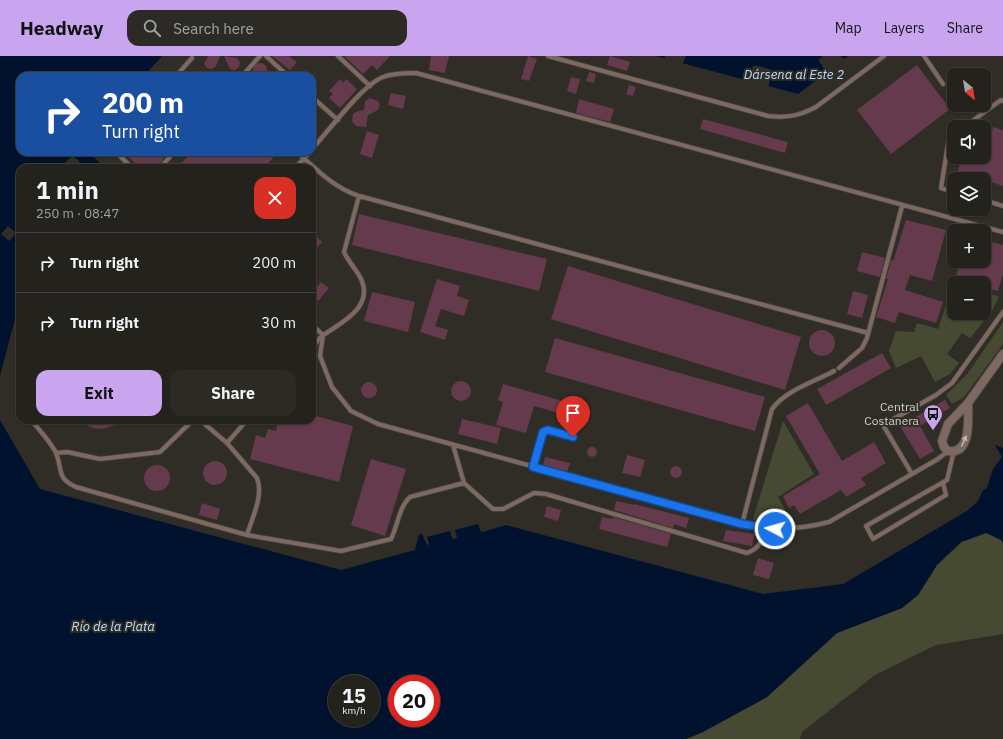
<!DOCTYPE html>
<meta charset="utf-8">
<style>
body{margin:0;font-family:"IBM Plex Sans",sans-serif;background:#2c2a25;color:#f1f3f6;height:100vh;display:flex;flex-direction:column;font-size:15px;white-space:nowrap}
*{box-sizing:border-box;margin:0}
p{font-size:13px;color:#a3a4a3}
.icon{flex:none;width:22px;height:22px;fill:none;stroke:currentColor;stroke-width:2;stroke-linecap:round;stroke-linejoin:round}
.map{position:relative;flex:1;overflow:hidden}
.panel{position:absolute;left:16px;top:108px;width:300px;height:260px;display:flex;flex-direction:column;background:#24221c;border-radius:12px;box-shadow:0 1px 3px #0004,0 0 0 1px #413f3b}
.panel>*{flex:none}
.hud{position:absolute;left:16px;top:16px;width:300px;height:84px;border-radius:12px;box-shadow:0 1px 3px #0004,0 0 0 1px #413f3b;background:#1a4fa0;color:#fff;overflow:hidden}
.needle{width:26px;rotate:150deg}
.tools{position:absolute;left:947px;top:12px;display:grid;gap:8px}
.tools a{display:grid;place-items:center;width:44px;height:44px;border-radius:8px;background:#24221c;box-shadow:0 1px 3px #0004,0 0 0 1px #413f3b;font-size:20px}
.speed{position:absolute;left:328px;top:619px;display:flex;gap:8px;font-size:20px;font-weight:700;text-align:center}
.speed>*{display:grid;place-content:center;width:52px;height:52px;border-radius:50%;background:#24221c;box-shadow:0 1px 3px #0004,0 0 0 1px #413f3b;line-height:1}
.speed small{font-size:10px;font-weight:400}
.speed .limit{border:6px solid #d22;background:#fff;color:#111}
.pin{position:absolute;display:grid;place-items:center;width:34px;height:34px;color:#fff;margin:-41px -17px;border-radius:50% 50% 50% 0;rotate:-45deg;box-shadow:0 0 4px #0007}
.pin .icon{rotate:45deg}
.me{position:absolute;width:44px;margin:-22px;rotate:276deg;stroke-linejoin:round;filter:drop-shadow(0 0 3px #0008)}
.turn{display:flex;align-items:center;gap:14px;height:84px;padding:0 20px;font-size:18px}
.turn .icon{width:52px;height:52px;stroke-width:2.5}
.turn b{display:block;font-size:28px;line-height:34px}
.round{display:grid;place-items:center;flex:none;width:42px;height:42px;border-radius:12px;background:#2c2a25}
.headline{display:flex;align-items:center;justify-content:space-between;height:68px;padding:0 20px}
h1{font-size:24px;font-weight:700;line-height:30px}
.primary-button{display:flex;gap:8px;margin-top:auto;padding:8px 20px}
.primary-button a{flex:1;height:46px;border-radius:12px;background:#c8a5ee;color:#111;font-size:16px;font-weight:700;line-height:46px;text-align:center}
.primary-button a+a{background:#2c2a25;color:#f1f3f6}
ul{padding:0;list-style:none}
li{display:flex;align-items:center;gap:12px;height:60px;padding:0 20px;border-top:1px solid #413f3b}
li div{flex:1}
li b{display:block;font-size:15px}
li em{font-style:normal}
header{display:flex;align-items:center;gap:24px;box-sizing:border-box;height:56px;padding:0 20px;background:#c8a5ee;color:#111}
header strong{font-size:19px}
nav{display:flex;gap:22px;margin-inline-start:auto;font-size:14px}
.search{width:280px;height:36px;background:#2c2a25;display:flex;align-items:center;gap:10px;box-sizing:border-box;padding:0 14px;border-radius:12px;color:#a3a4a3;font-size:15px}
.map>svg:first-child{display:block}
.green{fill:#464a32}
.water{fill:#00122d;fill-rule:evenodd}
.pier{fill:#302d26}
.building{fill:#643a4c}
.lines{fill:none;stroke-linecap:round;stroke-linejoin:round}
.service-casing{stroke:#4e4b44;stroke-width:5.5}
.tertiary-casing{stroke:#4e4b44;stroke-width:10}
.service{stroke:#7d6961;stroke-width:4}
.tertiary{stroke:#7d6961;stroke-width:8}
.oneway{fill:#beb8b2}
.route-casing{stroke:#114b97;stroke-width:10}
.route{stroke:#1a73e8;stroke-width:7}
.labels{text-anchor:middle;stroke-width:4;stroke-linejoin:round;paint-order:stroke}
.poi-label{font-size:12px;fill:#d4d2cd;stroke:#302d26;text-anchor:end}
.water-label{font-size:13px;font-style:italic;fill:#bbd9fa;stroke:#302d26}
</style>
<header>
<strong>Headway</strong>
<div class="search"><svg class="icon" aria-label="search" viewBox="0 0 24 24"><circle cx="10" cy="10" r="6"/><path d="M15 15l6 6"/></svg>Search here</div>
<nav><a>Map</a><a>Layers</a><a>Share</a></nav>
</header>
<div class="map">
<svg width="1003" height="683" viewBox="0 0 1003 683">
<rect width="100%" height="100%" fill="#302d26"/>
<!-- green -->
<path class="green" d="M953 229 954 257H984V237L999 240 992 255 970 282 962 277 947 298 959 307 950 318 935 326 921 300 896 312 889 295 896 275 914 276 917 267 938 273Z
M1003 266V288L964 341 952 348 946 339 968 317Z
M783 365 814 418 778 441 792 466 771 468 753 463Z
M986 477 1001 484 1003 487V578L936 589 875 619 802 676 800 683H686L701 677 767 641 837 577 902 552 918 539 937 509 962 486Z"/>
<!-- water -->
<path class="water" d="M0 0H162L144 20H20V96H89L100 107 95 112H20V244L0 320Z
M656 0H848L798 38Z
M0 364 40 433 341 514 415 494 419 478H422L427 489 429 488 427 481 450 475 452 482 455 483 457 481 455 474 478 468 480 474 482 476 506 469 763 538 843 528 967 455 978 445 983 434 987 432 993 413 1002 401 995 389 1003 392V487L1001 484 986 477 961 486 937 509 918 539 902 552 837 577 767 641 701 677 686 683H0ZM337 628H371V662H337ZM397 628H431V662H397Z"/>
<!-- pier -->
<path class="pier" d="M665 0H686L682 9 664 4Z
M823 0H841L845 5 828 18 818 4Z
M753 10H759L772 14 768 32 748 27Z
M72 99 80 106 75 112H71L65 107Z
M8 170 16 177 9 185 1 178Z"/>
<!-- building -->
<path class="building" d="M208 0H220L216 10 212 13 207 12 204 8Z
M224 0 237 2 240 6 239 11 235 14 230 13Z
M272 0H289L297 6 290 14Z
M344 0H390L377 14 372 9 363 18Z
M431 0H449L445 17 429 14Z
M528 0 537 3 529 25 521 23Z
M610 0 630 6 627 15 607 9Z
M253 14a7 7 0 1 1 14 0a7 7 0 1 1-14 0Z
M917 9 950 53 891 98 857 54Z
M589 16 596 18 594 27 586 25Z
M571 21 580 23 576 38 567 35Z
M340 23 343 27 346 23 357 33 340 52 329 42 333 38 329 35Z
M629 29 636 31 633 40 626 38Z
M391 37 406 40 403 53 388 49Z
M370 42 378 45 380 49 378 54 368 59 366 71 356 70 352 65 353 58 358 55 364 54 365 45Z
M579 43 614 53 610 66 576 57Z
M703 63 788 86 785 97 700 73Z
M993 71 1003 74V130L958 115 961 101H984V93L988 94Z
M367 75 379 79 372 102 360 98Z
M123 96H168L157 112H141Z
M192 96H278L264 112H165L170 106 177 112Z
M359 158 547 203 539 235 352 189Z
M906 164 946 174 932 225 910 219 905 234 943 246 936 267 899 256 895 267 876 261 888 223H886L891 204 893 205Z
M312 176 322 186 312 197Z
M984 184 1003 189V218L998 235 984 232V227H965L955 225 960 205H984Z
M862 196 885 202 880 221 857 215Z
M568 210 801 281 785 334 551 263Z
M437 223 460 230 457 240 469 244 464 260 441 253 435 270 448 274 445 284 420 276Z
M321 226 329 232 318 245 312 240V236Z
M853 235 868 239 862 262 847 258Z
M372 236 415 246 408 276 364 265Z
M809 287a13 13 0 1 1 26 0a13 13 0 1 1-26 0Z
M555 282 765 341 755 375 545 316Z
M882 297 891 312 826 349 817 333Z
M451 335a10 10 0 1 1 20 0a10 10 0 1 1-20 0Z
M361 334a8 8 0 1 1 16 0a8 8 0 1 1-16 0Z
M503 328 588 352 584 364 534 350 526 377 496 369 503 346 498 344Z
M945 344 950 352 920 370 934 395 920 403 900 370Z
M808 347 842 405 874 386 886 407 861 422 866 429 846 441 841 434 800 458 794 449 789 452 783 440 820 418 786 360Z
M312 359 353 370 339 426 250 403 256 379 265 382 268 373 276 375 278 364H312Z
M462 363 501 372 497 388 458 378Z
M75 364H126V366L102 373 93 372Z
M587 396a5 5 0 1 1 10 0a5 5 0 1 1-10 0Z
M627 399 645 404 640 421 622 417Z
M545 401 570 407 567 416 543 410Z
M371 403 406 413 385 480 351 469Z
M203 417a12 12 0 1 1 24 0a12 12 0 1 1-24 0Z
M144 422a13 13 0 1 1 26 0a13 13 0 1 1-26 0Z
M670 416a6 6 0 1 1 12 0a6 6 0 1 1-12 0Z
M616 445 634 449V448L689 462 686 472 674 468 673 472 614 454Z
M202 447 220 453 217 464 199 459Z
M547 450 561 454 558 465 544 461Z
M602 461 612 463 613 461 671 478 667 491 599 473Z
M726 474 755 478 752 490 723 485Z
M758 502 774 507 769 523 753 519Z"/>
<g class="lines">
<!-- service casing -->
<g class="service-casing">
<path id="service" d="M266 0 288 20
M338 0 370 30
M548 0 768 60C787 62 799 60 816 51L884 0
M924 0 943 28
M176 20 192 2
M242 20 260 0
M312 41 338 64
M964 71 1001 44 1003 45
M954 78 949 82 941 132 954 136
M312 93C328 76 362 29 383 21 393 17 405 17 416 17L1003 176
M116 96 132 112
M297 96C316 113 334 132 359 140L868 277
M160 112 174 96
M295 112 310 96
M984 144 1003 150
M312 269 323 279 320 300 332 331 351 355 378 368 758 472C781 474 806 472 829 466L938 403 948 395
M312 291C316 287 320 281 325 278 342 266 372 252 362 225 358 215 349 207 344 196L359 140
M839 312 862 292 867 282 902 150
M31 364C38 372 52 388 56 397 63 414 56 422 76 431L247 479 341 495 391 483C398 469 399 451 410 441L464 427 493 453H503L534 437 546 438 747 497C760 492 762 485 765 472
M200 364 227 387 257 422C264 439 252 462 247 479
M227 387 247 364
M453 389 464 427
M56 397 67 396 100 403 160 396 193 364
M533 411 543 376 548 374 573 381
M912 418 883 369 936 339 952 327 1003 256
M943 427 946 439 873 483 866 470 947 424 954 395
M742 468 772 353C786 334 814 326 834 315"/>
</g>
<!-- tertiary casing -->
<g class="tertiary-casing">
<path id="tertiary" d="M968 347C968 362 972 399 948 395L944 391 942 385 948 368 968 347 1003 298"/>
</g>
<!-- service -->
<use href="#service" class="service"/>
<!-- tertiary -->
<use href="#tertiary" class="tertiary"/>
</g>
<!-- one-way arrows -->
<defs><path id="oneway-solid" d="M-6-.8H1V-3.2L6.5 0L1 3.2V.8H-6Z"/></defs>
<use class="oneway" href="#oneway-solid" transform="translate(964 385) rotate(-66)"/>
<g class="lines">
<!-- route casing -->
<g class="route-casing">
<path id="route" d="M573 381 548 374 543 376 533 411 742 468 775 473"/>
</g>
<!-- route -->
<use href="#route" class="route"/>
</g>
<!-- icons -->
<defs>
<g id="bus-pin" transform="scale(1)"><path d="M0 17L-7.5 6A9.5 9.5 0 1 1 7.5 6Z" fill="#c8a5ee" stroke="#302d26"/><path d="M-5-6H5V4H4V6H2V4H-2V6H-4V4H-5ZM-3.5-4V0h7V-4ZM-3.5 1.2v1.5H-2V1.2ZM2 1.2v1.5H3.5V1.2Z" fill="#111"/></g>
</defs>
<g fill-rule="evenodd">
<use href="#bus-pin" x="933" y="358"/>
</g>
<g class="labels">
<!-- poi labels -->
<g class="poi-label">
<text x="919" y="355">Central<tspan x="919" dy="14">Costanera</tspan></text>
</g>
<!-- water labels -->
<g class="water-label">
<text x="794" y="23">Dársena al Este 2</text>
<text x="113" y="575">Río de la Plata</text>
</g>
</g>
</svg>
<div class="tools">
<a><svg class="needle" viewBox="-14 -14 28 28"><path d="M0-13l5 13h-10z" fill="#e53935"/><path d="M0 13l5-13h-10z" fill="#a3a4a3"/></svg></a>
<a><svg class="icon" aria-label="sound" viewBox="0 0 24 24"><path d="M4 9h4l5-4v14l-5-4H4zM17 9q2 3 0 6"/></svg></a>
<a><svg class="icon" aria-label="layers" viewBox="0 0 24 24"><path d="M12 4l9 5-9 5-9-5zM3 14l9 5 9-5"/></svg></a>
<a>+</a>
<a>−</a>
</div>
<div class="speed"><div>15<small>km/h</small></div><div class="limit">20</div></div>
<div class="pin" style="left:573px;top:381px;background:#d93025"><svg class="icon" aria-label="arrive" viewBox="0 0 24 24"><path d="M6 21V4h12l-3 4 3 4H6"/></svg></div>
<svg class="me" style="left:775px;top:473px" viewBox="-20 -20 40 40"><circle r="17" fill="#1a73e8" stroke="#fff" stroke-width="3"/><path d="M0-11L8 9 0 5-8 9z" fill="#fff"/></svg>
<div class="hud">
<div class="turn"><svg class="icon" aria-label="right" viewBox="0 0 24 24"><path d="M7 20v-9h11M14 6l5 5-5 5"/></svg><div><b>200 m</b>Turn right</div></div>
</div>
<section class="panel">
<div class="headline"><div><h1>1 min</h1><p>250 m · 08:47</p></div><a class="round" style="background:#d93025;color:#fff"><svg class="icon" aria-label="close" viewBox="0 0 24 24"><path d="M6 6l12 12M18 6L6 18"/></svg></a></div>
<ul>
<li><svg class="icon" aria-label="right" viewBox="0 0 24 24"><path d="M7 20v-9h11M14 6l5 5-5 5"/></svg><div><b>Turn right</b></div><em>200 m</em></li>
<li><svg class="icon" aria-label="right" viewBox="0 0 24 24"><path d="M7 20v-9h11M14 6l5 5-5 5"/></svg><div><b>Turn right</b></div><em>30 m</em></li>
</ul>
<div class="primary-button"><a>Exit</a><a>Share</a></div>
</section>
</div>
